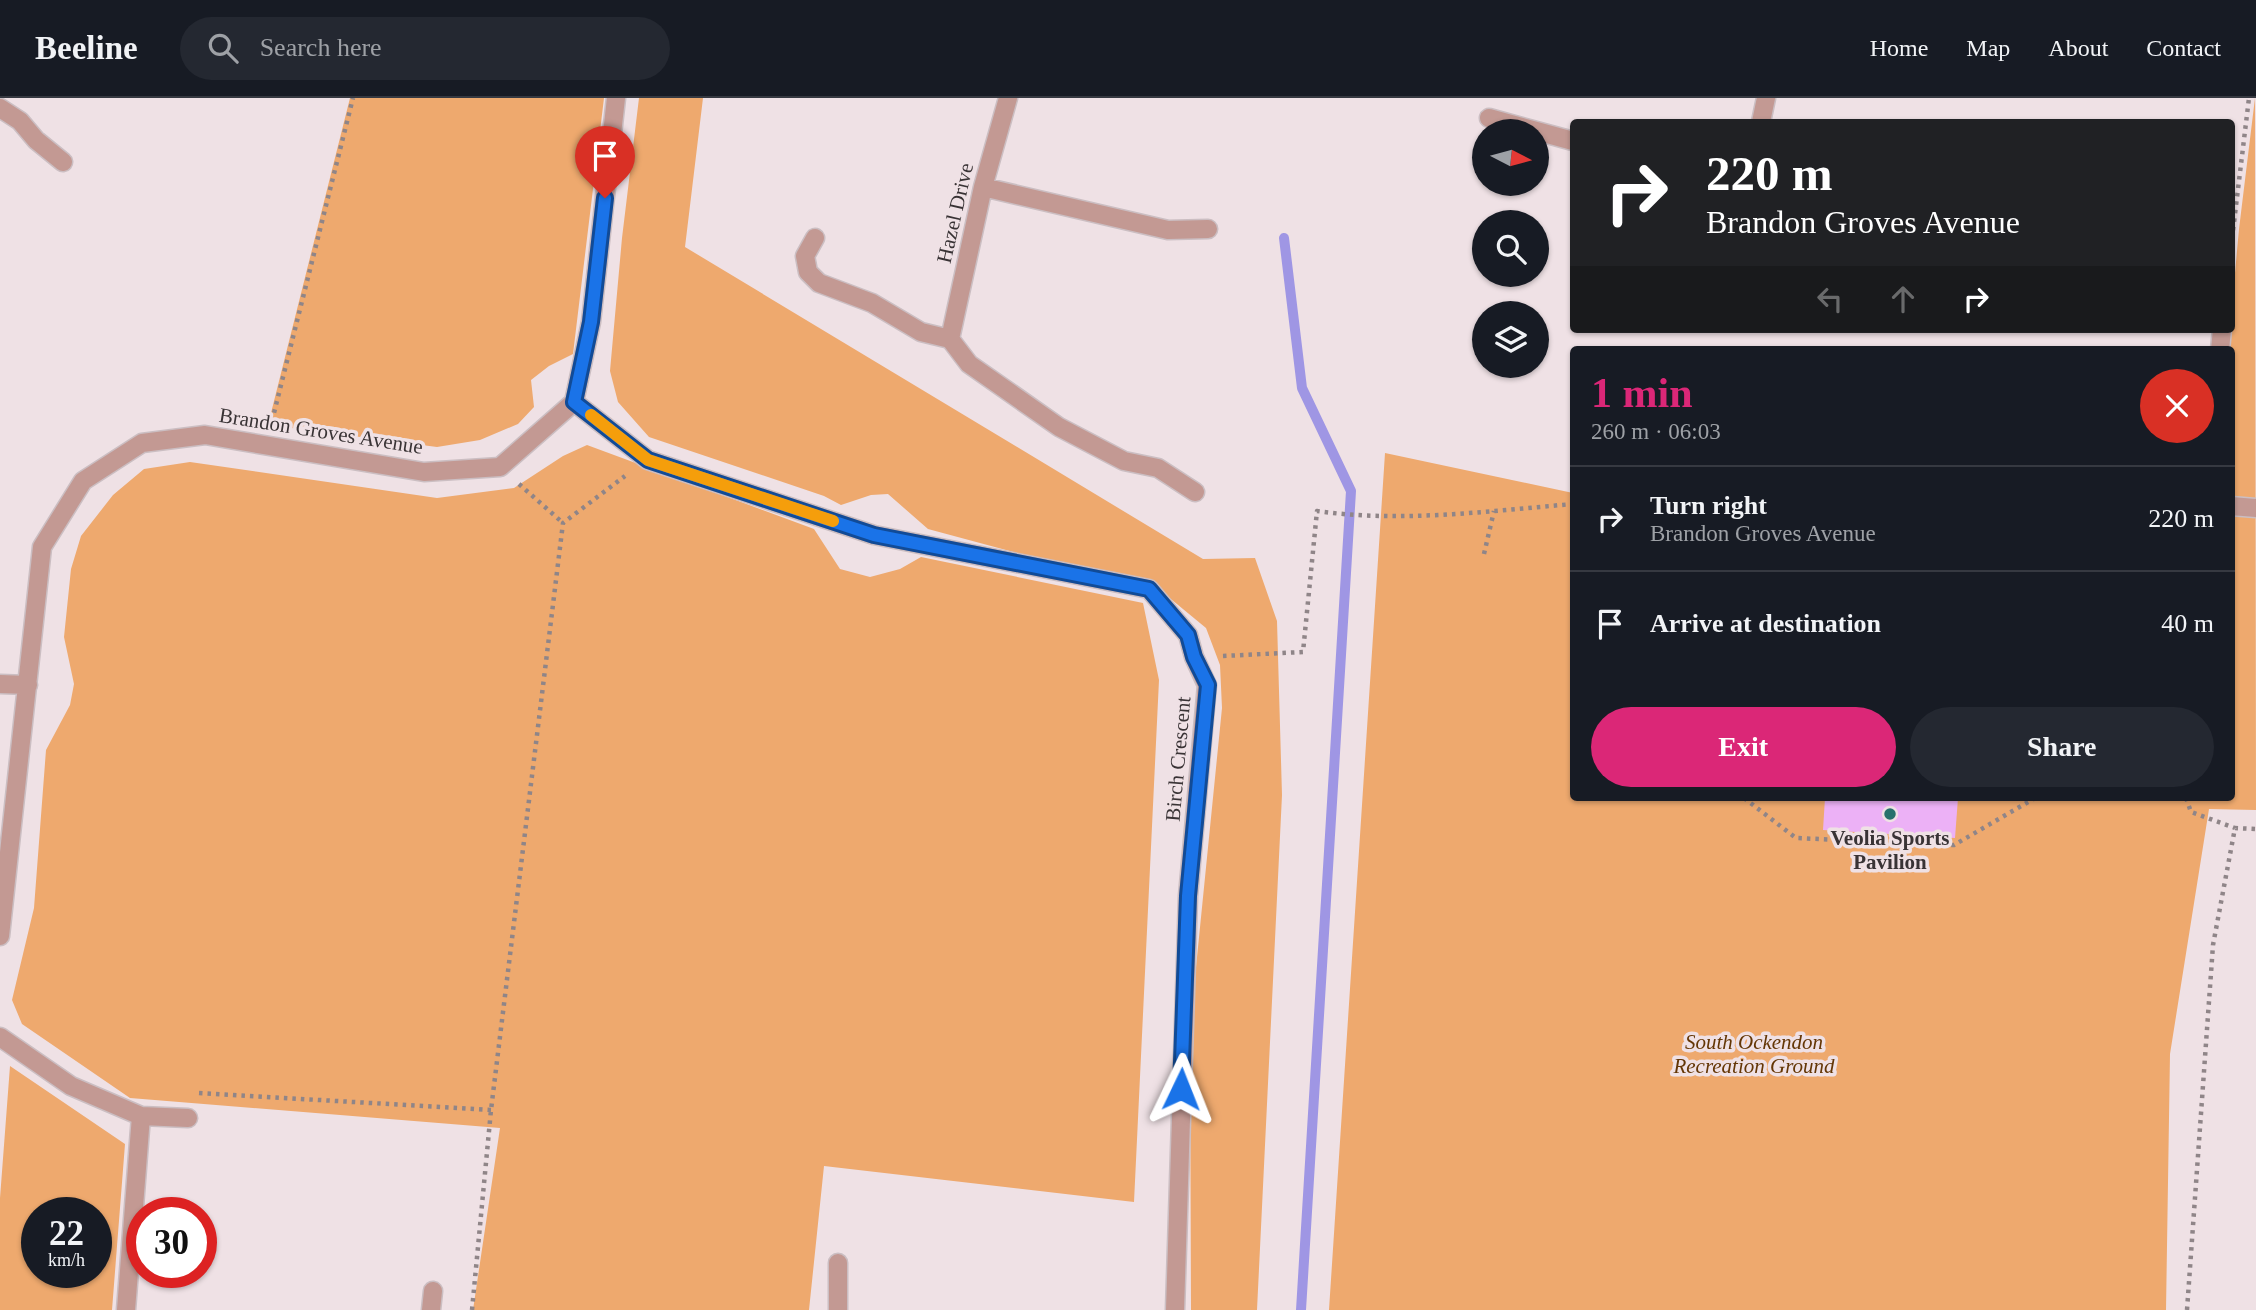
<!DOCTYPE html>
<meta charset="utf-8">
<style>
body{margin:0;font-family:"Times New Roman",serif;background:#242831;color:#f1f3f6;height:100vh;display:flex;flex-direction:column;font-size:26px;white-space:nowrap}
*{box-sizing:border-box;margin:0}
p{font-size:23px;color:#9ea1a6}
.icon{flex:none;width:38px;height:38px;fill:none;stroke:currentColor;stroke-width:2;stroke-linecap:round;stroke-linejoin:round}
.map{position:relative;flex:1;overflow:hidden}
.drawer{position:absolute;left:1570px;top:248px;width:665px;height:455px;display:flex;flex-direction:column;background:#171b24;border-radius:7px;box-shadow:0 2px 5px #0004}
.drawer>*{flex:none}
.guide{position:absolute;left:1570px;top:21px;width:665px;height:214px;border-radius:7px;box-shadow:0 2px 5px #0004;background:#202124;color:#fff;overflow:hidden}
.needle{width:46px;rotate:96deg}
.controls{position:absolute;left:1472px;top:21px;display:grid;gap:14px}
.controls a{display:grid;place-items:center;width:77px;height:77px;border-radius:50%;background:#171b24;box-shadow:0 2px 5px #0004;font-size:35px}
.speed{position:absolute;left:21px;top:1099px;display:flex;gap:14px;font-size:35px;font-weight:700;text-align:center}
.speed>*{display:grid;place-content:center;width:91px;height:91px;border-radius:50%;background:#171b24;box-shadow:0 2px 5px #0004;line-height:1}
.speed small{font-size:18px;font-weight:400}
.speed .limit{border:10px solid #d22;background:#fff;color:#111}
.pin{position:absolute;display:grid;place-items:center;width:60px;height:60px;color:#fff;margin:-72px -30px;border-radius:50% 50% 50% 0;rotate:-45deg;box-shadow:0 0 7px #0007}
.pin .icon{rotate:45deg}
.me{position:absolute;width:77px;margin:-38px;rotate:2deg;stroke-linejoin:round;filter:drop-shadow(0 0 5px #0008)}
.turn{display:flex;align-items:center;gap:24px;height:147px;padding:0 21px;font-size:32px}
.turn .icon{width:91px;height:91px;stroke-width:2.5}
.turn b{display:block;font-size:49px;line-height:60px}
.lanes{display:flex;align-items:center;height:66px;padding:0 21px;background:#0003;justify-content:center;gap:35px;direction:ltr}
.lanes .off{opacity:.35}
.round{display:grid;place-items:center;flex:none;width:74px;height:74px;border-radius:37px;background:#242831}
.head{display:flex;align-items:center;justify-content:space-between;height:119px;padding:0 21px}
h1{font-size:42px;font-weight:600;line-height:52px;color:#db2777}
.button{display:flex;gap:14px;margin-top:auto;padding:14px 21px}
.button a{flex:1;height:80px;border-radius:42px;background:#db2777;color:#fff;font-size:28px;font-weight:600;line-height:80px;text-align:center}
.button a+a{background:#242831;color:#f1f3f6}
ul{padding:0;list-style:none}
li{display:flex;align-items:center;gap:21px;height:105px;padding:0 21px;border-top:2px solid #363941}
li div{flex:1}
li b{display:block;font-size:26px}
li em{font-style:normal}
header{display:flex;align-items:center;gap:42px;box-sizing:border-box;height:98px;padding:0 35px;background:#171b24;border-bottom:2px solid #363941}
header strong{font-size:33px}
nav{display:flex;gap:38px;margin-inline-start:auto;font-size:24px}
.search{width:490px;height:63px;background:#242831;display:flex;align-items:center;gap:18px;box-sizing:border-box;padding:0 24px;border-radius:38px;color:#9ea1a6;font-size:26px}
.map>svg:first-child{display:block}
.green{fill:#eea96e;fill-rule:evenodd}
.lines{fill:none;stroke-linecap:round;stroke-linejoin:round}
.stream{stroke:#9f96e4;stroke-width:10}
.building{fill:#ecb1f6}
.minor-casing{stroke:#cbbec2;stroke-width:21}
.path{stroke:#8f8588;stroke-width:4.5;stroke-dasharray:3.5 5;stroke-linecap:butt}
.minor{stroke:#c39993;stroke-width:18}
.route-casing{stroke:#114b97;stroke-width:18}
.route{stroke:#1a73e8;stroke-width:12}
.slow{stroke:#f59e0b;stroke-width:12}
.poi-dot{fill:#27716d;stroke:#efe1e5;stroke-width:2.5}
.labels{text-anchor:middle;stroke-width:7;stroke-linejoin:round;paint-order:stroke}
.street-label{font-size:21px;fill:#393335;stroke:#efe1e5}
.poi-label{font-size:21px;font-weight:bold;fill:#393335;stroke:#efe1e5}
.park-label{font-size:21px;font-style:italic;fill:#643605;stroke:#efe1e5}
</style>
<header>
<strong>Beeline</strong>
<div class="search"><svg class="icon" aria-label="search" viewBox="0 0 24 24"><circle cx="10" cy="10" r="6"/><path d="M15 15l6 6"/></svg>Search here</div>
<nav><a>Home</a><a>Map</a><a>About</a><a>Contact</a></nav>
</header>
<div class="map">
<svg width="2256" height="1212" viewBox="0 0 2256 1212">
<rect width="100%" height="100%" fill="#efe1e5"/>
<!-- green -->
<path class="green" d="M350 0H604L573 256 549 268 531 282 534 309 518 326 480 342 437 349 268 327Z
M639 0H703L685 149 1203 461 1255 460 1277 523 1282 697 1257 1212H1191L1190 929 1222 610 1220 567 1206 530 1149 483 1084 473 928 431 888 396 871 397 841 407 824 398 649 339 618 304 610 273 622 140Z
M2255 0 2256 712 2209 711 2170 956 2166 1212H1329L1385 355 1573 395V700H2231V252H2228L2239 131Z
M587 347 814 431 840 471 870 479 900 471 921 459 1143 505 1159 582 1134 1104 824 1068 809 1212H473L500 1030 130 1000 22 926 12 902 34 810 46 652 70 607 74 586 64 539 71 471 81 438 113 397 144 371 190 364 437 400 514 390 563 358Z
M10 968 125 1046 112 1212H0V1100ZM37 1115H96V1174H37Z"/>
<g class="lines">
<!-- stream -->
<path class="stream" d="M1284 140 1302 290 1351 393 1301 1212"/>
</g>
<!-- building -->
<path class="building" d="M1825 700H1958L1955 740 1823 732Z"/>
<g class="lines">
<!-- minor casing -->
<g class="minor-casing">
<path id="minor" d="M0 10 20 23 36 42 63 64
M1489 20 1573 43
M1761 24 1766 0
M983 89 1168 132 1208 131
M815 140 805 158 808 174 819 185 872 205 921 234 950 241 969 266 1059 329 1124 363 1158 370 1195 394
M950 241 983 89 1008 0
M2220 252 2222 231
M574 304 648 362 874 437 1149 491 1188 537 1194 559 1207 587 1188 798 1175 1212
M2231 408 2256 410
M0 586 28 587
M0 838 42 449 83 383 142 345 205 337 424 374 500 369 574 304 591 224 616 0
M0 939 71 988 141 1018 126 1212
M141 1018 188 1020
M431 1212 433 1193
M838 1212V1165"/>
</g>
<!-- path -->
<path class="path" d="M2231 149 2249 0
M272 323 353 0
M519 386 563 425
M1484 456 1494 413
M1223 558 1303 554 1317 413C1401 425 1489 413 1573 406
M1744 700 1796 740 1954 747 2035 700
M2186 700 2191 714 2235 730
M199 995 491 1012
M472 1212 491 1012 563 425 625 378
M2187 1212 2213 847 2235 730 2256 731"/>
<!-- minor -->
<use href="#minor" class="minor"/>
</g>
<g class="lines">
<!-- route casing -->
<g class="route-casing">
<path id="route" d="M605 100 591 224 574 304 648 362 874 437 1149 491 1188 537 1194 559 1208 587 1188 798 1181 991"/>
</g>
<!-- route -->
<use href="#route" class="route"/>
<!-- slow -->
<path class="slow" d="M591 317 648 362 833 423"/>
</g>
<!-- markers -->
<circle class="poi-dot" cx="1890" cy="716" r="7"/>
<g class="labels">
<!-- street labels -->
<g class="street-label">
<text transform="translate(955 115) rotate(-77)" y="7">Hazel Drive</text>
<text transform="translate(321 333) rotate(9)" y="7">Brandon Groves Avenue</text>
<text transform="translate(1178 661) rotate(-85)" y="7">Birch Crescent</text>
</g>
<!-- poi labels -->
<g class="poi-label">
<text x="1890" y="747">Veolia Sports<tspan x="1890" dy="24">Pavilion</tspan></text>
</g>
<!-- park labels -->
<g class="park-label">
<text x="1754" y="951">South Ockendon<tspan x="1754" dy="24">Recreation Ground</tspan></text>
</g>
</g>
</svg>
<div class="controls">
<a><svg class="needle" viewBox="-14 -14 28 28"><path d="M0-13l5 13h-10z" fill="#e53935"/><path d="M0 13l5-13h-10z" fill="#9ea1a6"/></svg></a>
<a><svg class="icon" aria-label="search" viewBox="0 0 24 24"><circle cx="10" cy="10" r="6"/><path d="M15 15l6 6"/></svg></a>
<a><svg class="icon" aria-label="layers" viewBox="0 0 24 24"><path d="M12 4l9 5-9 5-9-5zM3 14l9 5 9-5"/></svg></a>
</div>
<div class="speed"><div>22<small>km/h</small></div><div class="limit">30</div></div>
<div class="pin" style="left:605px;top:100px;background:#d93025"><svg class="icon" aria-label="arrive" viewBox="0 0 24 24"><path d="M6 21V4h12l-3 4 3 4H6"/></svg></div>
<svg class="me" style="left:1181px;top:991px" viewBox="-20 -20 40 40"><path d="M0-17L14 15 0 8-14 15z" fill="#1a73e8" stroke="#fff" stroke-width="4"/></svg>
<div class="guide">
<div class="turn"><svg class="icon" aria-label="right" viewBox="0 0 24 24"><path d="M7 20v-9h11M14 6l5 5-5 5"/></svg><div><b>220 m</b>Brandon Groves Avenue</div></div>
<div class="lanes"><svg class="icon off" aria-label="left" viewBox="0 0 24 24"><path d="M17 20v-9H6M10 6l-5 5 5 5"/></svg><svg class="icon off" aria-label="ahead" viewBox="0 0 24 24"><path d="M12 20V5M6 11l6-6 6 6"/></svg><svg class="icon" aria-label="right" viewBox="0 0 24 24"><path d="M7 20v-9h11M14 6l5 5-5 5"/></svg></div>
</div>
<section class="drawer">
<div class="head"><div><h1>1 min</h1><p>260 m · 06:03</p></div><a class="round" style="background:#d93025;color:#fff"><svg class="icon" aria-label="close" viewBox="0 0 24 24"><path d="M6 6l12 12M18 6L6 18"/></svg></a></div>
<ul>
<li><svg class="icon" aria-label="right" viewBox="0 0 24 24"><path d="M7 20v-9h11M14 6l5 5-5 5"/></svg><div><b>Turn right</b><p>Brandon Groves Avenue</p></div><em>220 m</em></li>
<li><svg class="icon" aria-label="arrive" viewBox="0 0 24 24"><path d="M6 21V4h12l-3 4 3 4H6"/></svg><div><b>Arrive at destination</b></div><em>40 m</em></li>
</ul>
<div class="button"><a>Exit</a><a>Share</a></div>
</section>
</div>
